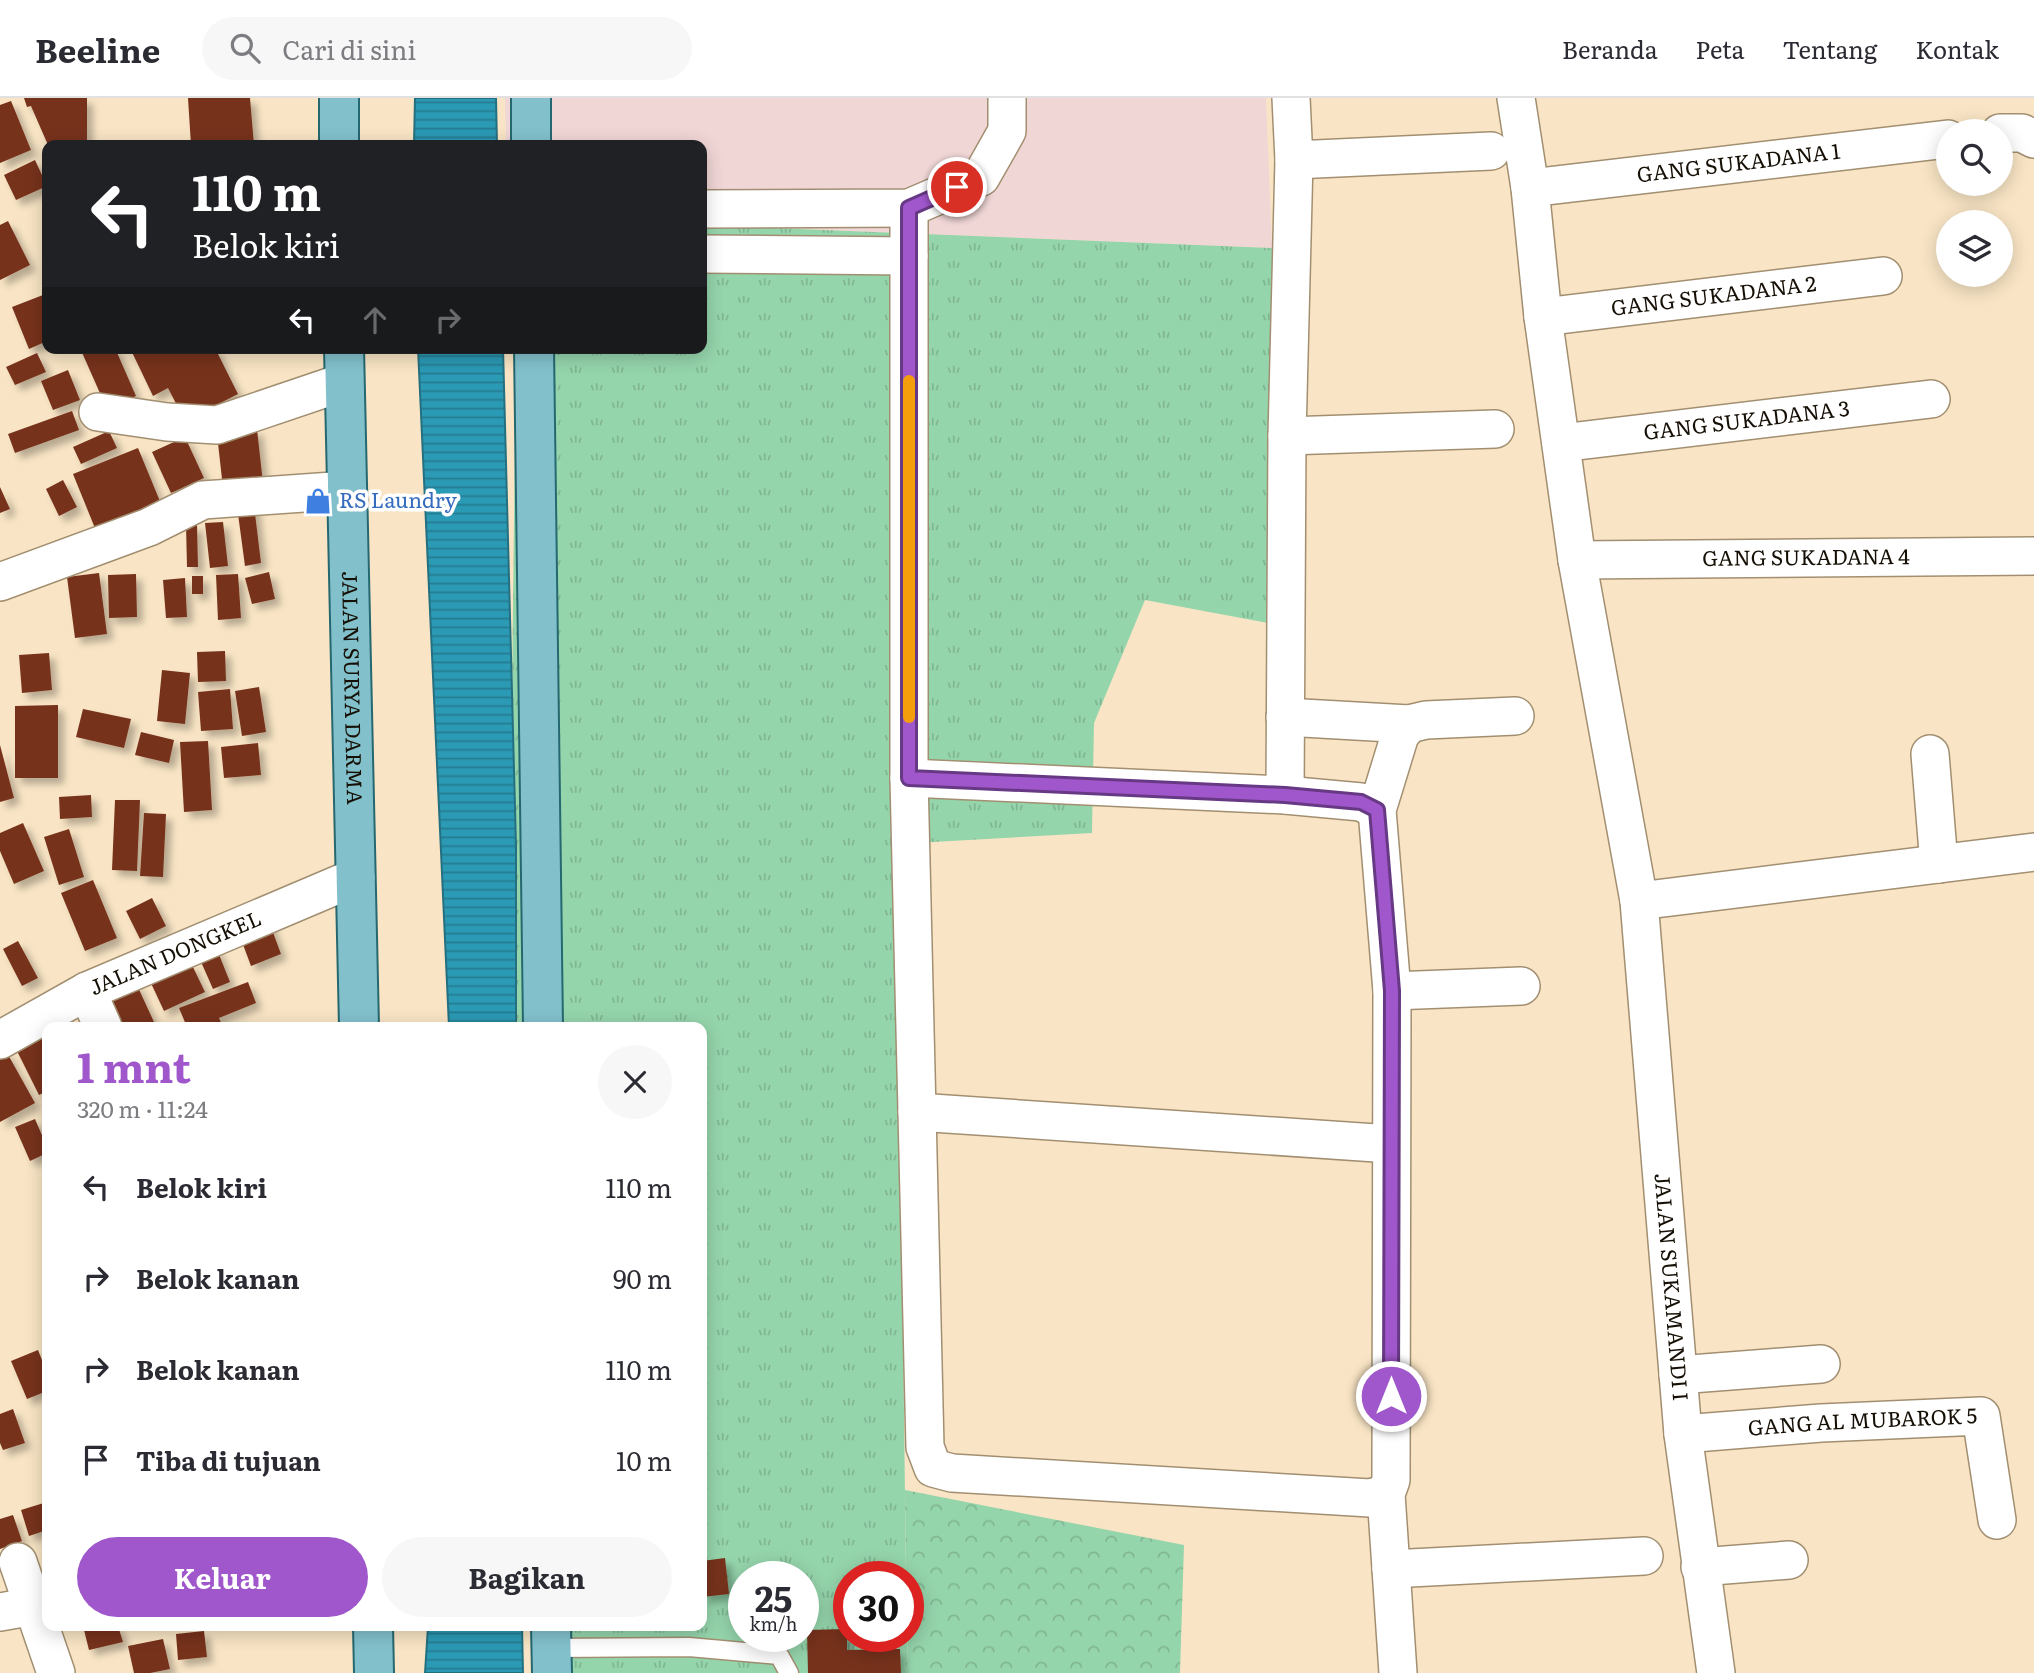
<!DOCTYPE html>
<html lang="id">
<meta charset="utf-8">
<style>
body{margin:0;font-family:Literata,serif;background:#f7f7f7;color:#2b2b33;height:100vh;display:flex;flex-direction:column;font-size:26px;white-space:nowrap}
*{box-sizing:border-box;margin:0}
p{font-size:23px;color:#7c7c81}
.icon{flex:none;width:38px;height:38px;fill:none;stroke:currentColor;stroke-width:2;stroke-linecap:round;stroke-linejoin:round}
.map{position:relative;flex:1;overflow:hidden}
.sheet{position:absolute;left:42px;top:924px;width:665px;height:609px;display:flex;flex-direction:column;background:#fff;border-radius:14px;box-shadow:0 4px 18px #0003}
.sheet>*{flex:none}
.hud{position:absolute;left:42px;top:42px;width:665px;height:214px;border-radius:14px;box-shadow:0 4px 18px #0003;background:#202124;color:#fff;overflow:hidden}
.buttons{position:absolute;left:1936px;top:21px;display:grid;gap:14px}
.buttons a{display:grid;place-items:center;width:77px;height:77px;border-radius:50%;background:#fff;box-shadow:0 4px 18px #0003;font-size:35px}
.speed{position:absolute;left:728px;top:1463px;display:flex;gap:14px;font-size:35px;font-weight:700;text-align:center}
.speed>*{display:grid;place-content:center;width:91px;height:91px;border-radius:50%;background:#fff;box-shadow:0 4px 18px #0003;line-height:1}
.speed small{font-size:18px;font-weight:400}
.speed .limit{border:10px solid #d22;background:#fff;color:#111}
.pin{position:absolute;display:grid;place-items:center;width:60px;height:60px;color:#fff;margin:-30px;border:4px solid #fff;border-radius:50%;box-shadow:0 2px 7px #0007}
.me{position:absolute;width:77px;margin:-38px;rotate:0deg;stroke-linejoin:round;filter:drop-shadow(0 0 5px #0008)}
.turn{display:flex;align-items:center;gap:24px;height:147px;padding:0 35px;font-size:32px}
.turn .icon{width:91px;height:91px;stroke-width:2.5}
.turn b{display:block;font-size:49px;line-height:60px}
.lanes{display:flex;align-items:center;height:66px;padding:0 35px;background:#0003;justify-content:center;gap:35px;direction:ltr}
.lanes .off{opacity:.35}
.round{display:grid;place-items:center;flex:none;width:74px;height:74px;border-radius:37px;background:#f7f7f7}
.head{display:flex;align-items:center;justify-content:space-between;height:119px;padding:0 35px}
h1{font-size:42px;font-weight:700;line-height:52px;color:#9f57cb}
.button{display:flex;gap:14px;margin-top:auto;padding:14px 35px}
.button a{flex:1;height:80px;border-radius:42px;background:#9f57cb;color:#fff;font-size:28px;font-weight:700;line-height:80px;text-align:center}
.button a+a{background:#f7f7f7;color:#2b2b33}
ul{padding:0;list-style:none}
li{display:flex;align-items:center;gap:21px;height:91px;padding:0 35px}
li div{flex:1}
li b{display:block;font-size:26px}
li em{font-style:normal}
header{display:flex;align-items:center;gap:42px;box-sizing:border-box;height:98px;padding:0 35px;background:#fff;border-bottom:2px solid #e1e1e2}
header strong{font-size:33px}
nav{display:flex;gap:38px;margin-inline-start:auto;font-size:24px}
.search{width:490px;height:63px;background:#f7f7f7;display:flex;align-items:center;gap:18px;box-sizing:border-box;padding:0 24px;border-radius:38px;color:#7c7c81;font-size:26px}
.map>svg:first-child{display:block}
.commercial{fill:#f1d6d6}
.grass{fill:url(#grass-tufts);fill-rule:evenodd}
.forest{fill:url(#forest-crowns)}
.water{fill:url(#water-rules);stroke:#257080;stroke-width:2}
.building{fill:#77321b;filter:url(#shadow)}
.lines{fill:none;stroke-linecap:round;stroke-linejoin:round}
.lane-casing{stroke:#a28f71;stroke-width:21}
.street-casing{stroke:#a28f71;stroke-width:40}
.primary-casing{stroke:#266870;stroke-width:42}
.lane{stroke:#fff;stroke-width:18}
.street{stroke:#fff;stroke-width:37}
.primary{stroke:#82c1cc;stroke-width:38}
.route-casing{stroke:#673984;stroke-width:18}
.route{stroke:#9f57cb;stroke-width:12}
.slow{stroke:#f59e0b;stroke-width:12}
.labels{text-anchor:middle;stroke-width:7;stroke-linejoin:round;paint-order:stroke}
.street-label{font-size:21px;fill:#160f05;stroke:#fff}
.shop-label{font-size:21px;fill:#366cbe;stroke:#fff;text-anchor:start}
</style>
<header>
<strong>Beeline</strong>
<div class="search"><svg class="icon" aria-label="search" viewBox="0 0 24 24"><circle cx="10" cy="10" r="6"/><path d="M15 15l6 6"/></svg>Cari di sini</div>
<nav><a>Beranda</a><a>Peta</a><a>Tentang</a><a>Kontak</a></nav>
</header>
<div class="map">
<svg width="2034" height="1575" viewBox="0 0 2034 1575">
<defs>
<pattern id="grass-tufts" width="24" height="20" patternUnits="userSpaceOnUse" patternTransform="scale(1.75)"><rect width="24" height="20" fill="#95d5ac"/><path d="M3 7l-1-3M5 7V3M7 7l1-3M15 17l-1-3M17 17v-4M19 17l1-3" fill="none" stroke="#80b692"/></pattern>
<pattern id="forest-crowns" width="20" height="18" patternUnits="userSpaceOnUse" patternTransform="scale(1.75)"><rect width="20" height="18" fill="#95d5ac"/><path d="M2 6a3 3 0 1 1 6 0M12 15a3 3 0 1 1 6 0" fill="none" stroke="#80b692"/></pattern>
<pattern id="water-rules" width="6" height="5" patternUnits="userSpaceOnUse" patternTransform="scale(1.75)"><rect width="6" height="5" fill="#2b9ab5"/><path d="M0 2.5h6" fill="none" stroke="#247c91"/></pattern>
<filter id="shadow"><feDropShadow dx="6" dy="6" stdDeviation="3.5" flood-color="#0004"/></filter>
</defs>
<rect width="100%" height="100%" fill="#f9e5c5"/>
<!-- commercial -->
<path class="commercial" d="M505 0H1266L1272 150 702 127V47H506Z"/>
<!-- grass -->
<path class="grass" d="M702 127 1272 150 1279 527 1145 502 1094 625 1092 735 897 746 906 1479H849V1538H907V1575H542L539 1528H702V929H508L516 250H702ZM744 1479H803V1538H744Z"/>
<!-- forest -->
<path class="forest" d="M905 1392 1184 1447 1180 1575H907L908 1479H906Z"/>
<!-- water -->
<path class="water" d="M415 0H496L497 47H414Z
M418 250H503L516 748V929H449Z
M428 1528H522L523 1575H425Z"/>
<!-- building -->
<path class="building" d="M24 0H87V47H48L31 8 27 9Z
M188 0H250L254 47H191Z
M11 3 31 52 0 65V7Z
M35 62 47 88 16 102 4 77Z
M8 123 30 167 0 182V127Z
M43 197 47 207V243L29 251 12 209Z
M80 250H115L136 298 107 311Z
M130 250H215L238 296 185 323 168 290 153 298Z
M37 255 46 274 15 287 6 269Z
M68 272 80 302 53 312 41 283Z
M72 313 79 332 15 355 8 336Z
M257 331 263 385 223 390 217 336Z
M109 333 117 350 81 366 73 349Z
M185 339 204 380 171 395 152 354Z
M138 350 164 413 99 440 73 376Z
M63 382 77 409 59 418 46 391Z
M0 389 10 411 0 415Z
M253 399 261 465 245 468 236 401Z
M223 424 228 468 210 470 205 425Z
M186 427H197L198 469H187Z
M269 474 275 501 252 506 245 480Z
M99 475 107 536 75 540 67 479Z
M136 476 137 519 109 520 108 477Z
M238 476 241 520 218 522 216 477Z
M192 478H203V496H192Z
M185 480 187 519 166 520 163 482Z
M225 553 226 583 198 584 197 554Z
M49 555 52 592 22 595 19 557Z
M162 572 190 575 185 626 157 623Z
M259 589 266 634 242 638 235 593Z
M230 591 233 631 201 633 198 594Z
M58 607V680H15V608Z
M83 611 131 621 124 650 76 639Z
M141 634 174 642 169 665 135 657Z
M208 643 212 712 184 714 180 644Z
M258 645 261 677 224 680 221 649Z
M0 647 14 700 0 704Z
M91 697 92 719 60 721 59 699Z
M115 702H140L137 773 112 772Z
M144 715 166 716 163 779 140 778Z
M23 725 44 773 14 786 0 753V735Z
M69 731 84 779 59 787 44 739Z
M93 782 117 840 85 853 61 795Z
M152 800 166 828 140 841 126 813Z
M268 821 281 856 251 868 238 833Z
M18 843 38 880 22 888 3 851Z
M216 849 230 884 213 891 198 857Z
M191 865 205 894 164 913 150 883Z
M248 884 256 905 219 920 223 929H187L179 910Z
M136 885 154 924 141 929H108L96 903Z
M41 936 47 948V993L39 997 15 949Z
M6 953 35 1005 0 1024V957Z
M35 1021 47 1049V1055L30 1063 15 1029Z
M38 1252 47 1275V1293L27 1301 11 1263Z
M13 1311 25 1345 3 1352 0 1345V1316Z
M47 1404V1432L29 1438 21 1412Z
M13 1417 22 1443 0 1451V1421Z
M725 1460 729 1496 702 1499V1463Z
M83 1528H118L123 1544 89 1552Z
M847 1531V1552L900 1551 901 1575H808L807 1532Z
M204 1533 207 1559 178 1562 176 1536Z
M163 1541 170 1571 150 1575H134L128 1548Z"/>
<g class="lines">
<!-- lane casing -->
<g class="lane-casing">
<path id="lane" d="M552 1550 689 1549 779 1557 789 1575"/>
</g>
<!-- street casing -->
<g class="street-casing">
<g id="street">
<path id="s1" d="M1516 0 1530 90 1543 219 1577 462 1639 803 1683 1336 1716 1575"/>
<path d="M2000 35H2022L2034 41"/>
<path d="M1294 62 1491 53"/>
<path id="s2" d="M1530 90 1948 41"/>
<path d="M909 110V680L925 1349 933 1370 952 1375 1370 1400 1386 1396"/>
<path d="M702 111 909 110 981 79 1007 33V0"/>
<path d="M702 156 909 158"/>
<path id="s3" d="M1543 219 1883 178"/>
<path d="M98 314 167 324 217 327 344 284"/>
<path d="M1287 338 1495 331"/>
<path id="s4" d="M1561 345 1931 301"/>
<path id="s5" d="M1577 462 2034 458"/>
<path d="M0 484 149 429 203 402 347 392"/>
<path d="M1285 619 1409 626 1426 622 1515 618"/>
<path d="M1930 656 1939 766"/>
<path d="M909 680 1285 697 1361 704 1377 712"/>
<path d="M1285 697 1287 338 1294 62 1291 0"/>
<path d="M1639 803 2034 754"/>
<path d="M87 893 103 929"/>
<path d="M1392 893 1521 888"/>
<path id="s6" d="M0 942 87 893 356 779"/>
<path d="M917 1014 1391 1046"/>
<path d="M1678 1277 1821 1266"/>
<path id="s7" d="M1683 1336 1821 1325 1981 1318 1997 1422"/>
<path d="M18 1464 56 1575"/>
<path d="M1700 1469 1789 1462"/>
<path d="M1391 1471 1644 1458"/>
<path d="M0 1514 34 1508"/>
<path d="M1398 1575 1386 1396 1391 1382 1392 893 1377 712 1400 637 1409 626"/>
</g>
</g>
<!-- primary casing -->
<g class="primary-casing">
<g id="primary">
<path d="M339 0V47"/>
<path d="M531 0V47"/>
<path id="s8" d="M344 250 359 929"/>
<path d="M534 250 543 929"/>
<path d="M373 1528 374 1575"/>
<path d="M551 1528 552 1575"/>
</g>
</g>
<!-- lane -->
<use href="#lane" class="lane"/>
<!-- street -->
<use href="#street" class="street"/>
<!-- primary -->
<use href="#primary" class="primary"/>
</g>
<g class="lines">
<!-- route casing -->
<g class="route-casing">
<path id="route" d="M957 89 909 110V680L1285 697 1361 704 1377 712 1392 893 1391 1298"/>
</g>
<!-- route -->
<use href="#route" class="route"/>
<!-- slow -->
<path class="slow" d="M909 283V619"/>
</g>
<!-- icons -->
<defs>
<g id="shop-bare" transform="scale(2.1)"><path d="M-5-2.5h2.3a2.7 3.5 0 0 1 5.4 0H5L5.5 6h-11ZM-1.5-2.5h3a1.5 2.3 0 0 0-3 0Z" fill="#3f7fe0" stroke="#fff" stroke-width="2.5" paint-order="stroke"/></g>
</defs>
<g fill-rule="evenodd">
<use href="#shop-bare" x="318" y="403"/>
</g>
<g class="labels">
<!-- street labels -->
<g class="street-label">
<text dy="7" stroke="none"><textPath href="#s2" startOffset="210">GANG SUKADANA 1</textPath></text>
<text dy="7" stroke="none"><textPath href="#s3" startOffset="172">GANG SUKADANA 2</textPath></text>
<text dy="7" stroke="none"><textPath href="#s4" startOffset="187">GANG SUKADANA 3</textPath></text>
<text dy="7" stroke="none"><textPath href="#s5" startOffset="229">GANG SUKADANA 4</textPath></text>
<text dy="7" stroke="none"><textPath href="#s8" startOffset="340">JALAN SURYA DARMA</textPath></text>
<text dy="7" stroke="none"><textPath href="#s6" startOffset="196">JALAN DONGKEL</textPath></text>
<text dy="7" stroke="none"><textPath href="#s1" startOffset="1200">JALAN SUKAMANDI I</textPath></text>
<text dy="7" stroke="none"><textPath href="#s7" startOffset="180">GANG AL MUBAROK 5</textPath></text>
</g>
<!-- shop labels -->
<g class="shop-label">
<text x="339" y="410">RS Laundry</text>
</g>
</g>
</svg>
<div class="buttons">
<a><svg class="icon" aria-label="search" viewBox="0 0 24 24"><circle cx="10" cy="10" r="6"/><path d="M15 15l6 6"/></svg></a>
<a><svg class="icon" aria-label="layers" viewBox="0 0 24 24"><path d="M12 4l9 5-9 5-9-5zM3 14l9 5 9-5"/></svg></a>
</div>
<div class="speed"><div>25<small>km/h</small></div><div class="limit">30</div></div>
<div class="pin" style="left:957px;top:89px;background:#d93025"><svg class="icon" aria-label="arrive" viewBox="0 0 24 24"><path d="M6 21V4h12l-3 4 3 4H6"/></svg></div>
<svg class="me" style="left:1391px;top:1298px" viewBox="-20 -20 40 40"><circle r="17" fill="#9f57cb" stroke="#fff" stroke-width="3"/><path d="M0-11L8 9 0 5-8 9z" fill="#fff"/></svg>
<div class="hud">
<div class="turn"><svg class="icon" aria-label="left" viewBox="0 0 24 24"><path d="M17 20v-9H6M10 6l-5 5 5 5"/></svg><div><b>110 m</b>Belok kiri</div></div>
<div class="lanes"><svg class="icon" aria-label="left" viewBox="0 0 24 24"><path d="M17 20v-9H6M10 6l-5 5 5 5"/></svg><svg class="icon off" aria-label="ahead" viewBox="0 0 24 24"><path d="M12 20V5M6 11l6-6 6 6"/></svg><svg class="icon off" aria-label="right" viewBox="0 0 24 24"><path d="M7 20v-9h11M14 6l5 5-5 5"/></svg></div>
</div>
<section class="sheet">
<div class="head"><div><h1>1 mnt</h1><p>320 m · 11:24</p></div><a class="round"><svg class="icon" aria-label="close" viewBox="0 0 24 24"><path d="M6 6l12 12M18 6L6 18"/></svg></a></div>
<ul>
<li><svg class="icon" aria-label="left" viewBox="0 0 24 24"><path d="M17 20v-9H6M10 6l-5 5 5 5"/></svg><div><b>Belok kiri</b></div><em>110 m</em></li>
<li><svg class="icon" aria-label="right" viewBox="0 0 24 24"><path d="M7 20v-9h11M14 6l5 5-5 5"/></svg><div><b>Belok kanan</b></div><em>90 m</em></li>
<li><svg class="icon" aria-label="right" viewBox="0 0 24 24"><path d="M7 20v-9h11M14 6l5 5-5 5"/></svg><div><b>Belok kanan</b></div><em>110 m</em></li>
<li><svg class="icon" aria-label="arrive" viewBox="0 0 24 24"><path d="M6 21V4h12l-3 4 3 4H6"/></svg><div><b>Tiba di tujuan</b></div><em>10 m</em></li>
</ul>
<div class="button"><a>Keluar</a><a>Bagikan</a></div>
</section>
</div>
